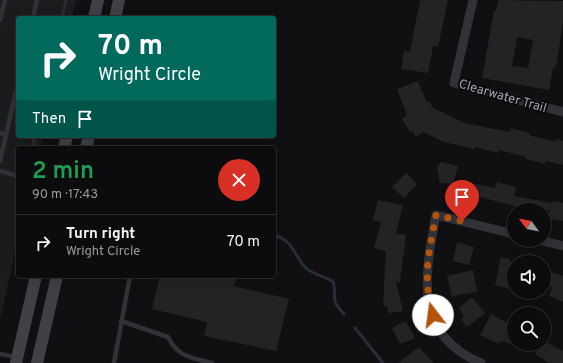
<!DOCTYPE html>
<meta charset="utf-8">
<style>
body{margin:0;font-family:Overpass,sans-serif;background:#1a1a1c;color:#f1f3f6;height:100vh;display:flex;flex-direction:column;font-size:15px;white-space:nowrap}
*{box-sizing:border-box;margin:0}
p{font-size:13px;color:#9a9b9e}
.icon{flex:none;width:22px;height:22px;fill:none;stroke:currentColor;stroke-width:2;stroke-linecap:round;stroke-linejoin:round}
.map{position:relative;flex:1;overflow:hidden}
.panel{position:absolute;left:16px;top:146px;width:260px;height:132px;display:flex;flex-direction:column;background:#0c0c0e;border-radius:4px;box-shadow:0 4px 16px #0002,0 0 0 1px #2c2c2e}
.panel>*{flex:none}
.hud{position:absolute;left:16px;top:16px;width:260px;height:122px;border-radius:4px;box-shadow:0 4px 16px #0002,0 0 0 1px #2c2c2e;background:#00695c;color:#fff;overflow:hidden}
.needle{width:26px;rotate:302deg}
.fabs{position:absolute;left:507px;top:203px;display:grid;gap:8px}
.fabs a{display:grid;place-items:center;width:44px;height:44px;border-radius:50%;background:#0c0c0e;box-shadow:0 4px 16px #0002,0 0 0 1px #2c2c2e;font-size:20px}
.pin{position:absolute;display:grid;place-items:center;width:34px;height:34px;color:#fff;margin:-41px -17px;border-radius:50% 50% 50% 0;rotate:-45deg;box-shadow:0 0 4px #0007}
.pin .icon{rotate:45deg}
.me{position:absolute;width:44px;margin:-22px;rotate:345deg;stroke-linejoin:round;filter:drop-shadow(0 0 3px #0008)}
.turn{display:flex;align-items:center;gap:14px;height:84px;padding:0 16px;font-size:18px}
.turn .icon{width:52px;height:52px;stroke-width:2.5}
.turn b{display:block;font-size:28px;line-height:34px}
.then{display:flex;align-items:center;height:38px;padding:0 16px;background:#0003;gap:8px;font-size:15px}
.round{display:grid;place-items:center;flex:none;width:42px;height:42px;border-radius:21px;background:#1a1a1c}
.summary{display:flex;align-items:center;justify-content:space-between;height:68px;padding:0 16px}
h1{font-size:24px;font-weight:600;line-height:30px;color:#1e9e55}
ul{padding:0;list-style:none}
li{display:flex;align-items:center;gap:12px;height:56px;padding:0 16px;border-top:1px solid #2c2c2e}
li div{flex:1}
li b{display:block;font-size:15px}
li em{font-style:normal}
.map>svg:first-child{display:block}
.built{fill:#1c1c1f}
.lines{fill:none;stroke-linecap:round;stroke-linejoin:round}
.stream{stroke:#262e36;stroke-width:3}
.building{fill:#232326;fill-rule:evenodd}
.service{stroke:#313237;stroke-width:4.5}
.minor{stroke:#313237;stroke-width:9}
.secondary{stroke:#3f4147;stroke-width:12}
.route{stroke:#b45309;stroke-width:7;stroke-dasharray:0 12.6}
.labels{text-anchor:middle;stroke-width:4;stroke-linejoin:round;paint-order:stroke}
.street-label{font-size:13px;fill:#a0a6b4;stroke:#0b0b0d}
</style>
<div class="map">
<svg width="563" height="363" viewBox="0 0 563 363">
<rect width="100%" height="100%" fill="#101012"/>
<!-- built -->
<path class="built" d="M0 0H76L72 18H18V136H43L40 148H18V241L0 319Z"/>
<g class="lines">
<!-- stream -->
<path class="stream" d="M62 18 66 0
M32 148 35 136
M274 235C293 240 294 256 306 268 312 274 331 279 333 282 336 288 333 298 336 304 338 307 341 311 344 314
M355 328 383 363"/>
</g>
<!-- building -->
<path class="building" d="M420 0H448L438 47 433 46 428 73 401 69 404 51 410 52Z
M498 0 563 1V19L559 49 556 67H553L549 90 482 78 494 11H496ZM517 37 533 40 528 68 512 66Z
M418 81 427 103 429 101 433 108 465 123 510 132 511 128 530 133 529 135 555 142 556 139 563 141V165L546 161 545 164 526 159V157L499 150 498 153 475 147 474 149 444 142 423 132 416 137 412 131 410 132 402 119 407 115 397 89Z
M440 162 458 166 453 184 440 183 437 168Z
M406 173 417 184 404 198 392 187Z
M467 182 495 188 497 182 516 187 514 196 552 203 553 201 563 203V221L548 219 550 210H520L521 208 477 196V197L472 196 471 199 463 197Z
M378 200 403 205 396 233 406 235 400 282H396L403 311 388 313 387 306 383 305 386 251 374 248 381 222 373 220Z
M457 242 474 247 469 265 453 261Z
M501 257 510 259V262L514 263V290L495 285Z
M473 270 477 292 452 296 447 276Z
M544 270 563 276V302L549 296 552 287 544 285Z
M160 276H237L234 286 289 299 276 351 204 336 207 322 152 309Z
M472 297 485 313 467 327 461 319 464 316 459 308Z
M491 314 514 326V345L500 341 499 344 480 335Z
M406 321 415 338 400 344 392 328Z
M544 341 563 351V363H549L535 354 537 351 522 347V344H544Z
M419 347 434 363H398Z"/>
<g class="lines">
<!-- service -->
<path class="service" d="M33 18 37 0
M0 20 5 0
M0 133 6 135
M0 161 18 82
M0 171 18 176
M121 321 168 337C179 358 190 357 212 363
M0 354 16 357
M114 363 130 276"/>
<!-- minor -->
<path class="minor" d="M473 0 454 83 563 112
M539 240 563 246
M481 363C412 334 425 275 436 215L514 234"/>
<!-- secondary -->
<path class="secondary" d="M94 18 98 0
M115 18 119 0
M64 148 67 136
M86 148 89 136
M16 363 36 276
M37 363 57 276"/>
</g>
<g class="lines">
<!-- route -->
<path class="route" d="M433 315C422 277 429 253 436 215L462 221"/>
</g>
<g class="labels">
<!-- street labels -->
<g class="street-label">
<text transform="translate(503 95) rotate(16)" y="5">Clearwater Trail</text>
</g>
</g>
</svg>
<div class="fabs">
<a><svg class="needle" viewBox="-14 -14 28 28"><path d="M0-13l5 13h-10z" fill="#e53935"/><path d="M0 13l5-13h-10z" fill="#9a9b9e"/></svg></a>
<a><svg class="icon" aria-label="sound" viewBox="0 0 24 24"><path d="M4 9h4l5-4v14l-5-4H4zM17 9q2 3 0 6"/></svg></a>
<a><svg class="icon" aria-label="search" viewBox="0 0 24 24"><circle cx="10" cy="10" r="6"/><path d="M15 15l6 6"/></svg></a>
</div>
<div class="pin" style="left:462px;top:221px;background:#d93025"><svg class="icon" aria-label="arrive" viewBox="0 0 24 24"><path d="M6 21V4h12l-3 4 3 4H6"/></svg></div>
<svg class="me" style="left:433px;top:315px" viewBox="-20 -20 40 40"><circle r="19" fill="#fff"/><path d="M0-13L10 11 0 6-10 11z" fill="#b45309"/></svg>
<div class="hud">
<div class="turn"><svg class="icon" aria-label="right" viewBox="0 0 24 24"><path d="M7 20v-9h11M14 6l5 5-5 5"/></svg><div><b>70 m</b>Wright Circle</div></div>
<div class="then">Then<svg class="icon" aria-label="arrive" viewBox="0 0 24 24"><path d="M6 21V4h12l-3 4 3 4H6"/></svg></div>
</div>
<section class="panel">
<div class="summary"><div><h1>2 min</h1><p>90 m · 17:43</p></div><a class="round" style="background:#d93025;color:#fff"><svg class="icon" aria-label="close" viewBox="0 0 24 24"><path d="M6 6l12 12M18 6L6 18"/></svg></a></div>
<ul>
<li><svg class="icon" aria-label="right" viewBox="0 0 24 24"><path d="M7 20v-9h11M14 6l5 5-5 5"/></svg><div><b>Turn right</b><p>Wright Circle</p></div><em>70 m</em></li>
</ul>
</section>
</div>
